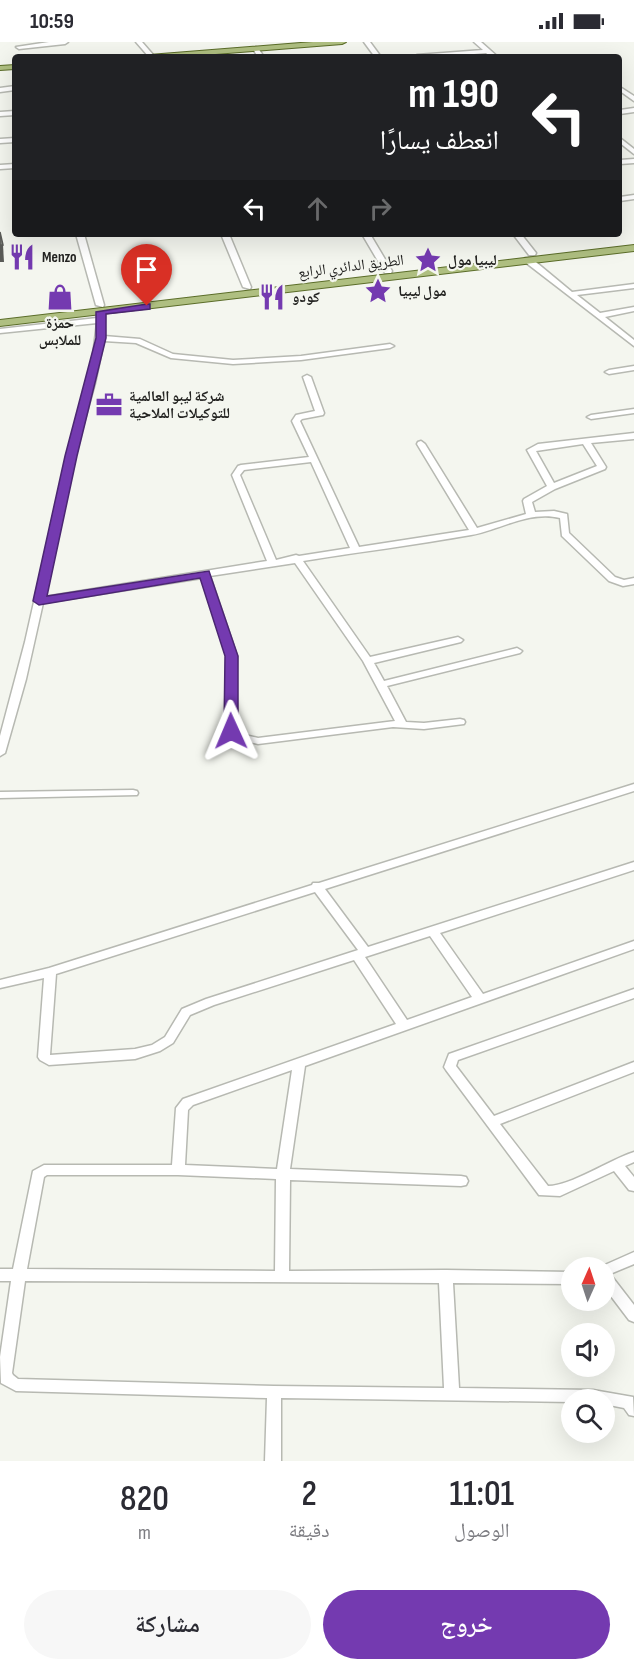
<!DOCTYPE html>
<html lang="ar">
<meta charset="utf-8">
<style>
body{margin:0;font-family:"Sofia Sans Condensed","Noto Naskh Arabic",sans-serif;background:#f7f7f7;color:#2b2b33;direction:rtl;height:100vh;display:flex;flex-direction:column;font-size:22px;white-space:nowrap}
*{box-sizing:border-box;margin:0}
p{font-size:20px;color:#7c7c81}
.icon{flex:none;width:33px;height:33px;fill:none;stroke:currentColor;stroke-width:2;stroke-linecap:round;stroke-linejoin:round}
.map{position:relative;height:1419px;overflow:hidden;direction:ltr}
.panel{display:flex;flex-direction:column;background:#fff;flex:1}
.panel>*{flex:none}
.banner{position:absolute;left:12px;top:12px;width:610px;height:183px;border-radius:6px;box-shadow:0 6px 24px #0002;direction:rtl;background:#202124;color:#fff;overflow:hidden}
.needle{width:39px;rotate:3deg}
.fabs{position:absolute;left:561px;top:1215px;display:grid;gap:12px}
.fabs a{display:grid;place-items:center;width:54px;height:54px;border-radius:50%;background:#fff;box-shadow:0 6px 24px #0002;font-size:30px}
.pin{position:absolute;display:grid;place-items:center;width:51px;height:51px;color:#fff;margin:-62px -26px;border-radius:50% 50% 50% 0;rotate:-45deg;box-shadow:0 0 6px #0007}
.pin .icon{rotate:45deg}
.me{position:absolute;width:66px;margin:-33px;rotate:359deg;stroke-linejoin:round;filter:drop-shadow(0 0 4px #0008)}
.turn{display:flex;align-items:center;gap:21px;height:126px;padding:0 24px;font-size:27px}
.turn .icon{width:78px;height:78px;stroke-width:2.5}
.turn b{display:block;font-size:42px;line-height:51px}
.lanes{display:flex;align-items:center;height:57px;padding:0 24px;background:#0003;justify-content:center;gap:30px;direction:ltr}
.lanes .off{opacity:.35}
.eta{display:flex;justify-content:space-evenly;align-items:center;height:102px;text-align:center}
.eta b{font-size:36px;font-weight:600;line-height:42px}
.cta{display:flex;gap:12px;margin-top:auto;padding:12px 24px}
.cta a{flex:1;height:69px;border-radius:36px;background:#743ab0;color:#fff;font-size:24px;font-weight:600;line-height:69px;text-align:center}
.cta a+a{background:#f7f7f7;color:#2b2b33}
.status{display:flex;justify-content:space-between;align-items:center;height:42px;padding:0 30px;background:#fff;direction:ltr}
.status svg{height:16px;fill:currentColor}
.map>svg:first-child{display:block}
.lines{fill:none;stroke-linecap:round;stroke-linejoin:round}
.minor-casing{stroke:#b7b9b2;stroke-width:3}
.major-casing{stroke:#5b6d29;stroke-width:2}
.minor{fill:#fff;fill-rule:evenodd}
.major{fill:#afbf81;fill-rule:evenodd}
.shaded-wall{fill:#5a5b57}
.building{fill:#80827c;stroke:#5a5b57;stroke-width:1.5}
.route{fill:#743ab0;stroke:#4b2672;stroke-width:1.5}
.labels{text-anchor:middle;stroke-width:4.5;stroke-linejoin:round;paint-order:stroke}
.far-poi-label{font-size:15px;font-weight:bold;fill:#232321;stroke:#f4f6ef;text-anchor:start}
.far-street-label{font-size:15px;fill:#232321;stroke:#f4f6ef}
</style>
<div class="status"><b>10:59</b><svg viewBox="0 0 49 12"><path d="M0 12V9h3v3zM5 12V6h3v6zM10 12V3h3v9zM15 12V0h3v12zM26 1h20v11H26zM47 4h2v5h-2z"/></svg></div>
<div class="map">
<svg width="634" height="1419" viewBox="0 0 634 1419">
<rect width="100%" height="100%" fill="#f4f6ef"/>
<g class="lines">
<!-- minor casing -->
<g class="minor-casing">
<path id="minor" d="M49 0H68L65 2 19 7 16 5Z
M136 0H142L155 15H149Z
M364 0H370L381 15H375Z
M474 0H481L498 15H491L486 11 438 15H414L417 13 483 8Z
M256 5 258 6 264 15H258L253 7Z
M15 44V48L0 50V46Z
M620 45 634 54V59L620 49Z
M634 66V70L620 72V68Z
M15 69V73L0 74V70Z
M15 96V100L0 101V97Z
M620 96 634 107V112L620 101Z
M634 117V121L620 122V118Z
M15 122V126L0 127V123Z
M634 153V157L620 159V155Z
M76 192H84L104 263 103 265 96 263Z
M221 192H229L251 245 250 247 243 245Z
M362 192H370L392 229 391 231H385Z
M513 192H521L536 211 535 213H529Z
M525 216H531L572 250 634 242V246L577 253 600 271 634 265V269L605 275 634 298V304L525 220Z
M98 268 105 270 104 294 140 297 173 312 233 318 301 314 390 302 394 304 390 306 301 318 233 322 171 316 136 301 104 299 95 341 75 413 44 555 267 519 232 433 238 424 241 423 309 415 292 379 296 373 315 369 303 335 307 333 311 335 324 371 323 373 302 377 300 379 359 505 469 488 417 402 418 400 421 399 425 402 477 486 526 472 523 459 524 457 547 444 527 408 538 402 634 391V397L591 401 606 425 605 427 555 447 532 460 535 470 554 469 567 472 569 491 615 535 624 538 634 536V542L623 544 609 539 562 494 560 476C530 468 499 488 471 493 415 503 359 510 303 519L370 615 458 595 463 598 461 600 374 621 384 639 517 606 522 609 520 611 387 644 406 680 424 681 460 677 464 678 465 680 464 682 424 687 393 685 258 702 232 696 225 686 227 614 202 536 43 561 26 637 5 711 0 714V694L25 600 67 413 92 322 97 281 0 291V287L97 276ZM583 402 597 424 554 441 536 409ZM311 420 350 506 299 514 296 513 276 518 240 433 244 428ZM295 521 363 619 395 679 258 696 240 692 235 686 237 614 210 534Z
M634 324V328L609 332 605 330 609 328Z
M634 367V371L591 377 587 375 591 373Z
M634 742V749L325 847 368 905 634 820V828L440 891 483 952 634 899V907L305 1024 290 1127 461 1134 466 1135 468 1139 466 1143 461 1144 290 1138 289 1229 446 1228 572 1230V1242L453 1241 459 1346 593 1348 633 1355 634 1374 629 1373 624 1366 604 1362V1358H572V1360L281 1356V1419H265L267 1356 16 1349 1 1341 0 1315 11 1239H0V1227H13L33 1129 44 1123H172L176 1066 183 1057 396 982 354 918 214 963 190 973 173 1001 160 1009 135 1017 49 1023 40 1018 38 1015 44 936 0 946V938L49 926 312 843 313 841H319ZM315 850 358 908 206 957 182 967 165 995 152 1003 135 1007 50 1013 56 932ZM430 894 472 955 407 978 365 915ZM292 1028 277 1127 185 1123 188 1068 193 1063ZM47 1133H178L276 1137 275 1229 27 1227 44 1135ZM25 1239 439 1241 444 1346 274 1344 18 1337 13 1333 12 1331Z
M133 748 137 749 138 751 137 753 0 756V750Z
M634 947V956L458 1018 456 1024 494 1074 634 1020V1030L500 1082 548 1144C571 1144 609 1118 634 1110V1120L625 1124 634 1135V1149L629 1148 614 1129 560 1154 539 1153 446 1028 444 1025 449 1012Z
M634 1210V1222L610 1232 634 1263V1280L629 1278 604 1245V1226H598Z"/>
</g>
<!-- major casing -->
<g class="major-casing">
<path id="major" d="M313 0H346L342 2 178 15H145L149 13Z
M15 23V27L0 28V24Z
M634 203V209L0 284V278Z"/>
</g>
<!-- minor -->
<use href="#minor" class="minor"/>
<!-- major -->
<use href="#major" class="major"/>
</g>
<!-- shaded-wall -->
<path class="shaded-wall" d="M0 203H3L4 220H0Z"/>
<!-- building -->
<path class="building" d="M0 190 3 203H0Z"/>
<!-- route -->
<path class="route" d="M147 262H150V267L106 272V296L77 414 47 554 209 529 238 614V689L231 693 224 689 225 614 200 536 39 563 33 559 65 414 96 296V270Z"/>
<!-- icons -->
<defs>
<g id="restaurant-bare" transform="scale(2.07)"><path d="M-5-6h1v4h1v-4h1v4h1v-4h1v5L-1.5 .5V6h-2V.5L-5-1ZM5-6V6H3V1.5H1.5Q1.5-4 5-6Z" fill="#743ab0" stroke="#f4f6ef" stroke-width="2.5" paint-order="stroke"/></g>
<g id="sight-bare" transform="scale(2.07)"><path d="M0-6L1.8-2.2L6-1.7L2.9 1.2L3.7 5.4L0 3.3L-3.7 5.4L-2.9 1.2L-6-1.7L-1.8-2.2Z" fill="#743ab0" stroke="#f4f6ef" stroke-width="2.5" paint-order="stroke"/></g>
<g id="shop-bare" transform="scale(2.07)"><path d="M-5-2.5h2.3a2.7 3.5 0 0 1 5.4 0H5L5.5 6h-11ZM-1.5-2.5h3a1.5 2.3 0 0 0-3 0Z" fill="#743ab0" stroke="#f4f6ef" stroke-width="2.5" paint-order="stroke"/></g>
<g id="office-bare" transform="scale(2.07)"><path d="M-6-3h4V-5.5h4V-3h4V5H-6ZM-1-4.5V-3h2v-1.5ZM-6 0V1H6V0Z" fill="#743ab0" stroke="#f4f6ef" stroke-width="2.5" paint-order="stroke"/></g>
</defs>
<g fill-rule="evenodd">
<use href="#restaurant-bare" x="22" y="215"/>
<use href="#sight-bare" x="428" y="218"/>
<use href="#sight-bare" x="378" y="249"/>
<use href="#shop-bare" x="60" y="255"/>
<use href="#restaurant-bare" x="272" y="255"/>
<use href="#office-bare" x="109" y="363"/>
</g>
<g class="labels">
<!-- far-poi labels -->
<g class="far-poi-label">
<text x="42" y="220">Menzo</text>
<text x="448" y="223">ليبيا مول</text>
<text x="398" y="254">مول ليبيا</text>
<text x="292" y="260">كودو</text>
<text x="60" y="286" text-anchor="middle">حمزة<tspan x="60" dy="17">للملابس</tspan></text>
<text x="129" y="359">شركة ليبو العالمية<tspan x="129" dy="17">للتوكيلات الملاحية</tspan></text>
</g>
<!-- far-street labels -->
<g class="far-street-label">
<text transform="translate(351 224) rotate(-7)" y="5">الطريق الدائري الرابع</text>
</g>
</g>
</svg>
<div class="fabs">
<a><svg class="needle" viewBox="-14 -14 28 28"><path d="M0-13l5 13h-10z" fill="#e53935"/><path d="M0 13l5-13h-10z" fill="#7c7c81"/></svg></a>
<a><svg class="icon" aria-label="sound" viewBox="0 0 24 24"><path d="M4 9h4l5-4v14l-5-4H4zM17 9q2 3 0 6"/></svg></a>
<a><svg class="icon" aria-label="search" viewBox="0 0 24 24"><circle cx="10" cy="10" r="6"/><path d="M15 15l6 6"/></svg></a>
</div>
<div class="pin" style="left:147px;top:264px;background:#d93025"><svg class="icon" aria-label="arrive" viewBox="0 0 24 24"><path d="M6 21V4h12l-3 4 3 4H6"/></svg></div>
<svg class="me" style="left:231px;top:689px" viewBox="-20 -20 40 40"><path d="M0-17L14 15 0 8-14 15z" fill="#743ab0" stroke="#fff" stroke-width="4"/></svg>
<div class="banner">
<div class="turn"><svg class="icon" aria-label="left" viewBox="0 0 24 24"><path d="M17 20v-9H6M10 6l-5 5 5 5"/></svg><div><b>190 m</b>انعطف يسارًا</div></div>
<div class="lanes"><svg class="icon" aria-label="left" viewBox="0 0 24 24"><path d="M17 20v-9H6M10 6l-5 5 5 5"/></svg><svg class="icon off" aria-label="ahead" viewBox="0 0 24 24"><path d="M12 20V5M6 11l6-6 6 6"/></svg><svg class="icon off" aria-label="right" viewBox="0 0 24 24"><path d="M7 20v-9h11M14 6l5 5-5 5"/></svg></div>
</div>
</div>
<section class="panel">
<div class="eta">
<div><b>11:01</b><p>الوصول</p></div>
<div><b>2</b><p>دقيقة</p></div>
<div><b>820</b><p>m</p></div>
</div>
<div class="cta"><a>خروج</a><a>مشاركة</a></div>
</section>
